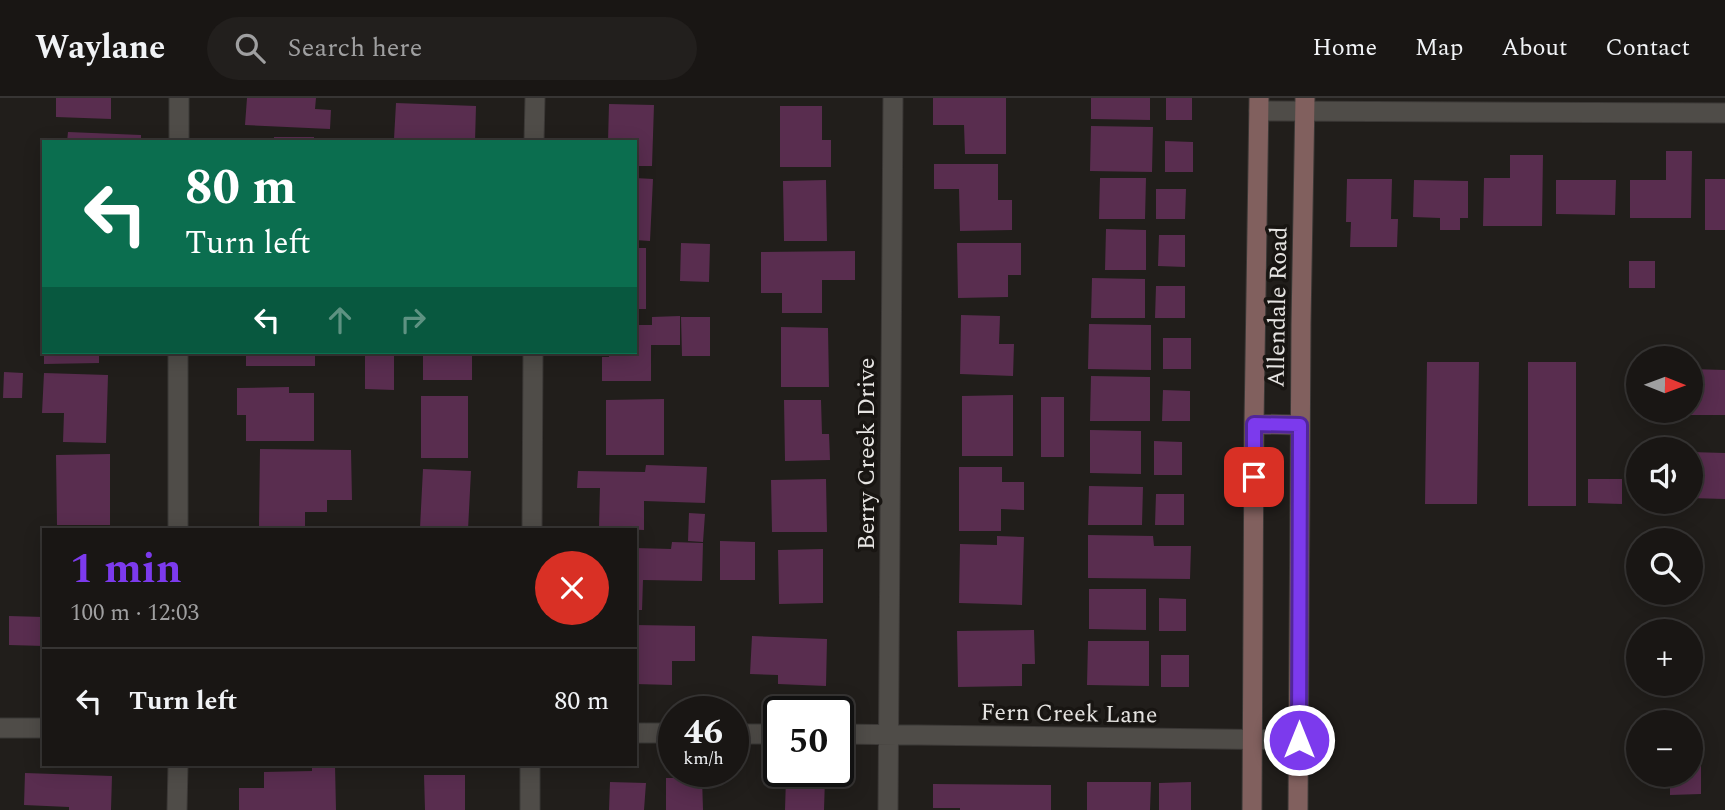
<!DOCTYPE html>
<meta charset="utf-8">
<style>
body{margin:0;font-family:Spectral,serif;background:#221f1d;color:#f1f3f6;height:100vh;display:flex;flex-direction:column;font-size:26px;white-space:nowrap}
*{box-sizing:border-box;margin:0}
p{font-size:23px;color:#9f9fa0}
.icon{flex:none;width:38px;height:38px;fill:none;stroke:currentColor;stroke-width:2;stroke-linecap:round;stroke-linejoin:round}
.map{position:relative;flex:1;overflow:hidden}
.side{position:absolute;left:42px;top:430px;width:595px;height:238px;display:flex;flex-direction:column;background:#191614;border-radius:0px;box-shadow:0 4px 18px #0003,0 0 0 2px #373534}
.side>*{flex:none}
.hud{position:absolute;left:42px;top:42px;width:595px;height:214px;border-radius:0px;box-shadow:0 4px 18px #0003,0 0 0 2px #373534;background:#0b6e4f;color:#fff;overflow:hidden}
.needle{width:46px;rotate:91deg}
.buttons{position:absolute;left:1626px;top:248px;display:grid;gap:14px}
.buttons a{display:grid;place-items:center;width:77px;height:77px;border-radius:50%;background:#191614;box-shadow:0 4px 18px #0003,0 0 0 2px #373534;font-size:35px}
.speed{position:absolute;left:658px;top:598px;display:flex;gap:14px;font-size:35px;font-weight:700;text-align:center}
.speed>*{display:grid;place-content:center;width:91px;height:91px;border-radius:50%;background:#191614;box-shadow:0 4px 18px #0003,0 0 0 2px #373534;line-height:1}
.speed small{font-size:18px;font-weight:400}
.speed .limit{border:4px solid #111;border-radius:10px;background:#fff;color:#111}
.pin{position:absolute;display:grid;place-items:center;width:60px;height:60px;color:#fff;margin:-30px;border-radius:14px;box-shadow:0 4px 10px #0006}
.me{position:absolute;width:77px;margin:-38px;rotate:0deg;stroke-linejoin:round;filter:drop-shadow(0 0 5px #0008)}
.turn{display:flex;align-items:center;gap:24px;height:147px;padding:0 28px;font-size:32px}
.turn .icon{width:91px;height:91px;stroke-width:2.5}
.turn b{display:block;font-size:49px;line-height:60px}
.lanes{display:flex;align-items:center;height:66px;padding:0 28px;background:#0003;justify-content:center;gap:35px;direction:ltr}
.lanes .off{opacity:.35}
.round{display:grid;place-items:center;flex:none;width:74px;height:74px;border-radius:37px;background:#221f1d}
.summary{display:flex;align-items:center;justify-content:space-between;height:119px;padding:0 28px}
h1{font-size:42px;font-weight:700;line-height:52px;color:#7c3aed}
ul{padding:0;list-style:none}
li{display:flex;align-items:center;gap:21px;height:105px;padding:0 28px;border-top:2px solid #373534}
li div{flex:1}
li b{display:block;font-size:26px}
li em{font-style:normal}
header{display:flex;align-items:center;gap:42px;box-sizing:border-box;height:98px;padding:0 35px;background:#191614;border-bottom:2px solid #373534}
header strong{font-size:33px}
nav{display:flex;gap:38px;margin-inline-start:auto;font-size:24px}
.search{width:490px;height:63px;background:#221f1d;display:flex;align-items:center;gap:18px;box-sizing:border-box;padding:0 24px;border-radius:38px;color:#9f9fa0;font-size:26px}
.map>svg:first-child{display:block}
.building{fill:#592d4f}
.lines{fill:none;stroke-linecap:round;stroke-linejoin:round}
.minor-casing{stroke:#3b3836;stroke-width:21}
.secondary-casing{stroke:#3b3836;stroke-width:21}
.minor{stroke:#4f4c48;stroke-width:19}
.secondary{stroke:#81605e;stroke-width:19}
.route-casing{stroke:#51269a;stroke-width:18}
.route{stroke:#7c3aed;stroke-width:12}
.labels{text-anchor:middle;stroke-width:7;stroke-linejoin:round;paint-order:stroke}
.street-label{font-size:24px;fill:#e6e4e2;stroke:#181512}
</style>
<header>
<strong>Waylane</strong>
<div class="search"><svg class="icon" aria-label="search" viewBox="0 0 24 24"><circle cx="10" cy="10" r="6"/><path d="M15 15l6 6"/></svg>Search here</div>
<nav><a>Home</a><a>Map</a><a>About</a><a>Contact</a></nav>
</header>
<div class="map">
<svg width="1725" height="712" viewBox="0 0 1725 712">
<rect width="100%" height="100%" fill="#211e1b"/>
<!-- building -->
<path class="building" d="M56 0H111V21L56 19Z
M247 0H316L315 11 331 12 330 31 245 27Z
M933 0H1006V56H965L964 27H933Z
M1091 0H1150V22L1091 21Z
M1166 0H1192V22H1166Z
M396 5 476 8 475 44H425V42L394 41Z
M609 6 654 7 652 68H635V44H608Z
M780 8H822V42H831V69H780Z
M1091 28 1153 29 1152 74 1090 73Z
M68 34 141 37V44H67Z
M274 39H314V44H274Z
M1165 43 1193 44V74H1165Z
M1666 53H1692L1691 120H1630V82H1666Z
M1510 57H1543L1542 128H1483L1484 80H1510Z
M934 66H998V102H1012V132L960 133 959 91H934Z
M635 80 653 81 650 143 635 142Z
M1100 80H1146L1145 121H1099Z
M1347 81H1392L1391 121H1398L1397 149H1350L1351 124H1346Z
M1705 81H1725V132H1705Z
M826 82 827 143H784L783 83Z
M1414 82 1468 83V120H1460V132H1440V120L1413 119Z
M1556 82H1616L1615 117 1556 116Z
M1156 91H1186L1185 121H1156Z
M1106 131 1146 132V172H1105Z
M1159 137H1185V169L1158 168Z
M681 145 710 146 709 184 680 183Z
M957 145H1021V177H1008V199L958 200Z
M635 150H646V211H635Z
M855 153V182H822V215H782V195H761V154Z
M1629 163H1655V190H1629Z
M1092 180 1145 181V220H1091Z
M1156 188H1185V220H1155Z
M961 217 1000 218 999 246H1014L1013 278 960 276Z
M680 218V247H651V283H602V259H609V254H635V227H652V219Z
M681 219H710V258H682Z
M1089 226 1151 227V272L1088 271Z
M781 229 828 230 829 289H781Z
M1163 240H1191V271H1163Z
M44 254H99V265L44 266Z
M246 254H315V268H246Z
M423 254H472V282H423Z
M365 256H394V292L365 291Z
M1427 264H1479L1477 406H1425Z
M1528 264H1576V408H1528Z
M1690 271 1725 272V317H1681V313H1690Z
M4 274 23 275 22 300H3Z
M44 275 108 277 106 345 63 344 64 315H42Z
M1091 278 1150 279V323H1090Z
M289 289V295H314V343H246V317H237V290Z
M1163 292 1190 293V323H1162Z
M1013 297V358H962V298Z
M421 298H468V360H421Z
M1041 299H1064V359H1041Z
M664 301V357H606V302Z
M784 302H821L822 336H829L830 362 785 363Z
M1090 332 1141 333V376L1090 375Z
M1154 343 1182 344V377H1154Z
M260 351 351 352 352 402H327V414H305V429H259Z
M1690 354 1725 355V401L1690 400Z
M110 356V427H57L56 357Z
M646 367 707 369 705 405 644 403V432L599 430 600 390H577L578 373 645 374Z
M959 369H1002V384H1024V412L1001 411V433H959Z
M423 371 471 373 468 432 420 430Z
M826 381 827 434H772L771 382Z
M1588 381H1622V406L1588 405Z
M1089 388 1143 389 1142 427H1088Z
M1156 396H1184V427H1155Z
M689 415 705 416 703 444 688 443Z
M1088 437 1153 438 1154 448H1191L1190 481 1088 480Z
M997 438 1024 439 1022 507 959 505 960 446 997 447Z
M720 443 755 444V482H720Z
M672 444 703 445 702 483 643 482 642 512H635V450L671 451Z
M823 451V505L779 506 778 452Z
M1089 491H1146V532L1089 531Z
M1159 500 1186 501V533H1159Z
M9 518 44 519V548L9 547Z
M635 527 695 528V563H672V587L635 586Z
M1034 532 1035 566H1022V588L958 589 957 533Z
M752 538 827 541 826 588 778 586V577L750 576Z
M1088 543H1149V588L1087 587Z
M1161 557H1189V589H1161Z
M1690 648H1701V696L1670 697V677H1690Z
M312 667H335L336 712H239V690H264V674L312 673Z
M25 675 112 678 111 712H69V709L24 707Z
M424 677H465V712H425Z
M786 679 825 680 824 712H785Z
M666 680H702L703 712H666Z
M610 684 646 685 644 712H609Z
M1087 684H1151L1150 712H1087Z
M1191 684V712H1159V685Z
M933 686 1051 687V712H960V710H933Z"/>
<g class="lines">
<!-- minor casing -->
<g class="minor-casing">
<path id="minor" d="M1259 13 1725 15
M179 44V0
M534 44 535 0
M178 432V254
M532 432 533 254
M0 630H44
M635 635H674
M733 636H779
M838 636 1299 642
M177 712 178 667
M530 712V667
M888 712 893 0"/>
</g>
<!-- secondary casing -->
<g class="secondary-casing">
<path id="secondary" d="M1254 326 1300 327
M1252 712 1254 326 1259 0
M1298 712 1301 226 1305 0"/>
</g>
<!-- minor -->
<use href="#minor" class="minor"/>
<!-- secondary -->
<use href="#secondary" class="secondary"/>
</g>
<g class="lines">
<!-- route casing -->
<g class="route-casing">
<path id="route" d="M1254 379V326L1300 327 1299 642"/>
</g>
<!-- route -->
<use href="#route" class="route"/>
</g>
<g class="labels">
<!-- street labels -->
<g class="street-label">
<text transform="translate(1277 209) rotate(-89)" y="8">Allendale Road</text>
<text transform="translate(866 356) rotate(-90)" y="8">Berry Creek Drive</text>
<text transform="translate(1069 615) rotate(1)" y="8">Fern Creek Lane</text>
</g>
</g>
</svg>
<div class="buttons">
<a><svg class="needle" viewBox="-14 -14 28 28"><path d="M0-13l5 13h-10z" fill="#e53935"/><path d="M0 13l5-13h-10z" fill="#9f9fa0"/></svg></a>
<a><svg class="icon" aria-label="sound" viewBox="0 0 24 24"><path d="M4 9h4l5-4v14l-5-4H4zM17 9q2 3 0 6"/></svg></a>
<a><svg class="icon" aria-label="search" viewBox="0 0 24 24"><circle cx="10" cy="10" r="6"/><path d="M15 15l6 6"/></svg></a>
<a>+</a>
<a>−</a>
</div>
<div class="speed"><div>46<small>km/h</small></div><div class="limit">50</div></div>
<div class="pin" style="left:1254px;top:379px;background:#d93025"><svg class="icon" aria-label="arrive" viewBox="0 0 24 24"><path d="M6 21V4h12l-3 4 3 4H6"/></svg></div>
<svg class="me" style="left:1299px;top:642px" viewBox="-20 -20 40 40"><circle r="17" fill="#7c3aed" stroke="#fff" stroke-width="3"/><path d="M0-11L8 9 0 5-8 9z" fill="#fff"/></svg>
<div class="hud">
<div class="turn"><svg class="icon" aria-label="left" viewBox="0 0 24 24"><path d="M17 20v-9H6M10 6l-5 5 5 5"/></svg><div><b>80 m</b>Turn left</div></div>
<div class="lanes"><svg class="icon" aria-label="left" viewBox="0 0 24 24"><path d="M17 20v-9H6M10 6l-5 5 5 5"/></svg><svg class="icon off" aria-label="ahead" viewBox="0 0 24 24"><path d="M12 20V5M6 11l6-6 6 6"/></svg><svg class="icon off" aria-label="right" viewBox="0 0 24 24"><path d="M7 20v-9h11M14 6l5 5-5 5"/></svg></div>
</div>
<section class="side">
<div class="summary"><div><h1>1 min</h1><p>100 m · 12:03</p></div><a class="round" style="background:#d93025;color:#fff"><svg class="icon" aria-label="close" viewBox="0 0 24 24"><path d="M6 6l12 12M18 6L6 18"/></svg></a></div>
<ul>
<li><svg class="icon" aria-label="left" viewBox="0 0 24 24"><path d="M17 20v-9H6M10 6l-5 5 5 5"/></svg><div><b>Turn left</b></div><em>80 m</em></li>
</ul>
</section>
</div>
